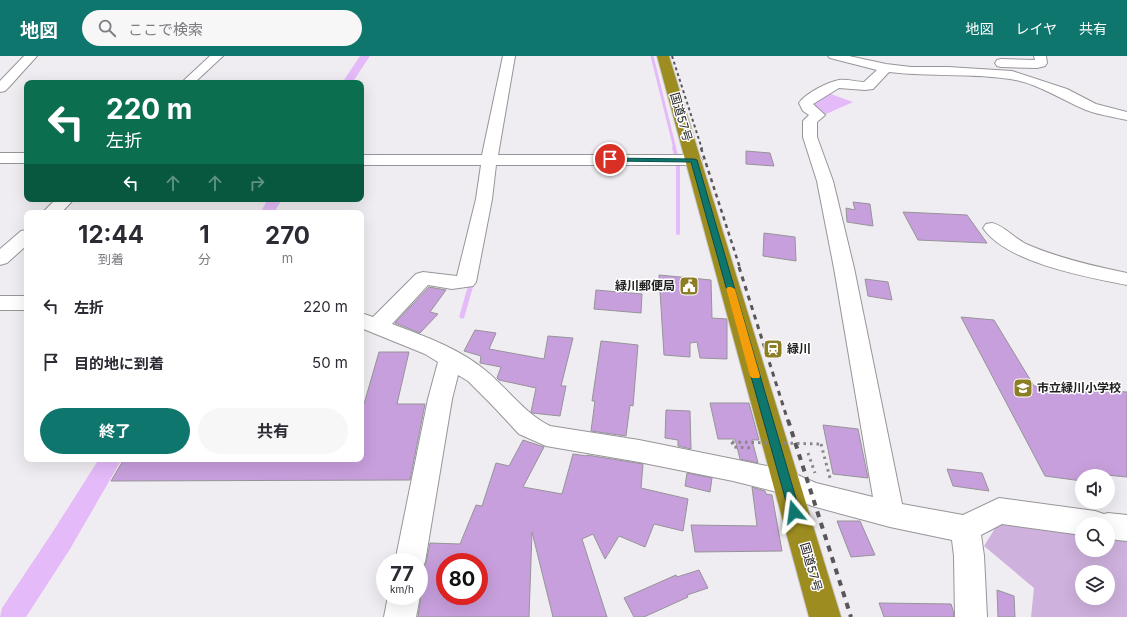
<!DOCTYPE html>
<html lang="ja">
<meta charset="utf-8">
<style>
body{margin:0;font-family:Inter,"Noto Sans JP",sans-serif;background:#f7f7f7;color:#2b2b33;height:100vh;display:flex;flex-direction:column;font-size:15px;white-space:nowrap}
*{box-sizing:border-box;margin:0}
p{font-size:13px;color:#7c7c81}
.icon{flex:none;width:22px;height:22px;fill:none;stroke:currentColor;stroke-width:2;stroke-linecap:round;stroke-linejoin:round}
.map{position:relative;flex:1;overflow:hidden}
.panel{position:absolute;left:24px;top:154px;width:340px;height:252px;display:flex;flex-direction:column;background:#fff;border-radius:8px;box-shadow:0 4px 16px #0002}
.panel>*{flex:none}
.guide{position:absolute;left:24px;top:24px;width:340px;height:122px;border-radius:8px;box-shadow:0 4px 16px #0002;background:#0b6e4f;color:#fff;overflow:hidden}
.controls{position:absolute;left:1075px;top:413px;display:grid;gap:8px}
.controls a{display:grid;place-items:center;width:40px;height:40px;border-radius:50%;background:#fff;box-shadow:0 4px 16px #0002;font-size:20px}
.speed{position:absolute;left:376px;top:497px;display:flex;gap:8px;font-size:20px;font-weight:700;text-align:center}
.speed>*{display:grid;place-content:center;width:52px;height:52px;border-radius:50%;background:#fff;box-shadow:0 4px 16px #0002;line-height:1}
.speed small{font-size:10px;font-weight:400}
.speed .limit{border:6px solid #d22;background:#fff;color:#111}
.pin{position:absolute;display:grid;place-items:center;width:34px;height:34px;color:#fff;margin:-17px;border:2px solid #fff;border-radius:50%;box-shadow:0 1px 4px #0007}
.me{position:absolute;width:44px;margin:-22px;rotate:344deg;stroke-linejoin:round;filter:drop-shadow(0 0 3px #0008)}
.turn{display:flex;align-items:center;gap:14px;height:84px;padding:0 16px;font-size:18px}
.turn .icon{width:52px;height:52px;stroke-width:2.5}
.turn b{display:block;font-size:28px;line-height:34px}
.lanes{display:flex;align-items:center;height:38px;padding:0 16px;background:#0003;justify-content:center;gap:20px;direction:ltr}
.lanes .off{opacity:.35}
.eta{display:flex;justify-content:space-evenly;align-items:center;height:68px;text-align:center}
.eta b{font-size:24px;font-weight:700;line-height:28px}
.button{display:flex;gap:8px;margin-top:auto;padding:8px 16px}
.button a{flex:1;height:46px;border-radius:24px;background:#0f766e;color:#fff;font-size:16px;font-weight:700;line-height:46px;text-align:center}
.button a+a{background:#f7f7f7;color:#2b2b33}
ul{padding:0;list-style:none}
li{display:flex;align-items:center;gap:12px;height:56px;padding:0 16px}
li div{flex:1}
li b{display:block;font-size:15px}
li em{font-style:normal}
header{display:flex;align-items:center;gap:24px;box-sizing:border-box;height:56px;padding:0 20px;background:#0f766e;color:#fff}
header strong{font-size:19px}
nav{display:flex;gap:22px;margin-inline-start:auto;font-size:14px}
.search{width:280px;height:36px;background:#f7f7f7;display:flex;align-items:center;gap:10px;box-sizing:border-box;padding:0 14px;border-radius:22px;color:#7c7c81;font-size:15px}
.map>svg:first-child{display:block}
.green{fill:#ceb1dd;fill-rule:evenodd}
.water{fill:#e4baf9}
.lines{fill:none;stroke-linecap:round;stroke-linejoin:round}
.stream-far2{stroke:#e4baf9;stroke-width:3}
.stream-far1{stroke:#e4baf9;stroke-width:4}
.stream{stroke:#e4baf9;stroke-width:5}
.canal{fill:#e4baf9;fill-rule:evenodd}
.building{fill:#c79fdc;stroke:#969498;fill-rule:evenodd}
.minor-casing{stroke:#989599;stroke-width:2}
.highway-casing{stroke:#cac9ca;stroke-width:2}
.path{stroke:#89878a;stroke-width:3;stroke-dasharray:2.5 4;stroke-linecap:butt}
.minor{fill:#fff;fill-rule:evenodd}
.highway{fill:#9d8d20;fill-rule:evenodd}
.rail-far3{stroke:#585658;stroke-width:2;stroke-dasharray:3 3;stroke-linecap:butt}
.rail-far2{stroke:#585658;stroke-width:2.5;stroke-dasharray:4 4;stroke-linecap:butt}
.rail-far1{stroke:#585658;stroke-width:3;stroke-dasharray:5 5;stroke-linecap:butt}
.rail{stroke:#585658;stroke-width:4;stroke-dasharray:6 6;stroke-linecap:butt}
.path-bridge{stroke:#89878a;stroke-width:3;stroke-dasharray:2.5 4;stroke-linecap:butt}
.route{fill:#0f766e;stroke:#0a4d48}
.slow{fill:#f59e0b}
.labels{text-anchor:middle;stroke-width:3;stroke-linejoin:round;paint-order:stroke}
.street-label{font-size:12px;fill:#212021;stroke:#fff}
.poi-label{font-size:12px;font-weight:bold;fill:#212021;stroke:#fff;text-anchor:start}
</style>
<header>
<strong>地図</strong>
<div class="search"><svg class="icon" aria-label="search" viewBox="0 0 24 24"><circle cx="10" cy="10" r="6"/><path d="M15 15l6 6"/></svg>ここで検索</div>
<nav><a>地図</a><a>レイヤ</a><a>共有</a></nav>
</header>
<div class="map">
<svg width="1127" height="561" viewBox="0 0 1127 561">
<rect width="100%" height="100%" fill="#f0edf2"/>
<!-- green -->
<path class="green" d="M999 466 1082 477V494H1108V480L1127 482V561H1031L1034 532 984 490ZM1082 516H1108V542H1082Z"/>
<!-- water -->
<path class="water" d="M828 37 853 46 824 59 809 47Z"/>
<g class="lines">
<!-- stream-far2 -->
<path class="stream-far2" d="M652 0 675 93"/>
<!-- stream-far1 -->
<path class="stream-far1" d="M674 92 676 99
M678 110V177"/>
<!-- stream -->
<path class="stream" d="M462 260 472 225"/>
<!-- canal -->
<path class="canal" d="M360 0H370L352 27H342Z
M268 143H282L274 157H260Z
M99 403H122L70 493 26 561H0L2 552 52 477Z"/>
</g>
<!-- building -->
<path class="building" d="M746 95 770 97 774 110 746 108Z
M853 146 870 148 873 170 847 166 846 152 855 154Z
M903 156 967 159 987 187 918 184Z
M764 177 795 181 796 205 763 200Z
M659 219 711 224 712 262 727 263V303L700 302 697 286 690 287V301L664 299Z
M865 223 888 226 892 244 868 240Z
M429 231 446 234 430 256 438 258 420 277 395 267Z
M596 234 642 238 641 257 594 253Z
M961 261 994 264 1034 330 1127 336V421L1085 417 1087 420H1082V425L1045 420Z
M475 274 496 277 489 293 544 303 548 280 573 282 561 330H566L560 360 532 357 531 356 536 332 499 324 497 322 501 311 480 307 481 300 464 295Z
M601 285 638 289 633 350 630 349 626 380 591 375 595 345H592Z
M379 296H409L397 348H425L410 424 111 425 124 403H361V348H364Z
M710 347H749L759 384H752L758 407 740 403 735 383H718Z
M666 354 690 355 691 393 678 390V384L665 382Z
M823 369 858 373 868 422 833 418Z
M523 384 544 391 523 431 562 438 573 398 587 400V399L643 408 641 432 688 443 683 475 654 468 645 491 619 480 605 503 593 478 582 483 607 561H553L532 476 529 561H418L421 540 419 537V518L426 507 430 487 460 488 476 449 482 450 496 407 509 410ZM445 506H479V540H445Z
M947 413 982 417 989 435 953 430Z
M687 417 712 422 710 436 685 430Z
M752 431 765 435 766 438 772 439 782 495 695 496 691 469 757 470Z
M837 465H860L875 499 851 501Z
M699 514 708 532 687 539 688 541 644 561H634L624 542 676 519 677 521Z
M997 534 1014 540 1015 561H998Z
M879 547 951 548 953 554 954 561H884Z"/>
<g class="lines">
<!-- minor casing -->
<g class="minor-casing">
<path id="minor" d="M24 0H37L9 31 5 35 0 36V25Z
M210 0H223L194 27H181Z
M503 0H515L498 99H694L700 101 702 104 700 107 694 109H496L492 143 476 226 473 230 452 233 428 229 392 268C424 280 458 292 485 314 507 332 525 358 550 370L639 384 733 403 786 414 816 427 873 441 834 212 817 125 803 81V65L809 59 803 55 799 47C806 37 828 26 839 24 848 23 856 26 864 26L877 14 830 2 828 0H849L886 8 911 11H948L1012 15 1067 33 1096 48 1127 56V64C1114 61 1099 59 1086 54 1061 44 1038 27 1010 23 970 17 929 21 889 16L873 33 865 34 839 32 813 48 825 59 817 66V81L833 125 854 212 902 448 963 459 999 442 1095 455 1104 458 1108 457 1127 459V485L1108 483V468H1082V479L1002 468 981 479 984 500 987 561H955L954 500 952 484 890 471 812 450 781 437 733 425 639 406 546 390 519 378 491 348 468 325 458 319 452 343 425 506 419 517V506H395L428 343 438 306 425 298 361 272V257L373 261 416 218 423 216 457 220 476 143 481 109H361V99H482Z
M1034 0H1046L1047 7 1045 10 1037 12 1001 11 997 10 995 7 997 4 1001 3 1035 4Z
M0 97H27V107H0Z
M56 143H74L61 157H42Z
M992 167C1003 169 1014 182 1026 188 1058 202 1093 210 1127 217V229C1087 221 1007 207 983 172L986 168Z
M27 174V189L7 207 0 209V193L21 175Z
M0 240H27V254H0Z
M419 538 420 540 416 561H384L388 540H419Z"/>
</g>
<!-- highway casing -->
<g class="highway-casing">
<path id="highway" d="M657 0H669L841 561H809Z"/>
</g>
<!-- path -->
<path class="path" d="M732 386 733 391 754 392
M821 388 830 422
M808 397 815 417"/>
<!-- minor -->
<use href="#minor" class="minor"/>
<!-- highway -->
<use href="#highway" class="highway"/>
<!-- rail-far3 -->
<path class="rail-far3" d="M672 0 702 93"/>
<!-- rail-far2 -->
<path class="rail-far2" d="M701 92 740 212"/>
<!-- rail-far1 -->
<path class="rail-far1" d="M739 211 788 365"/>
<!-- rail -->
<path class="rail" d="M788 364 851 561"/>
<!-- path-bridge -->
<path class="path-bridge" d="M732 386 821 388"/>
</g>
<!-- route -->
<path class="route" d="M607 102 694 103 697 104 800 456 799 460 794 461 790 460 789 456 691 106 610 105 606 103Z"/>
<!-- slow -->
<path class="slow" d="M728 231H731L735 233 760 320 759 322H752L750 320 726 233Z"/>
<!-- icons -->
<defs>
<g id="civic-square" transform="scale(1)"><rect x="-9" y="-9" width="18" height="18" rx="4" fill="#8c7e24" stroke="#fff"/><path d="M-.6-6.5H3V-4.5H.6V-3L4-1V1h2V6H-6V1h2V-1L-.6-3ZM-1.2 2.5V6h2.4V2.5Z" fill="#fff"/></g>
<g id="station-square" transform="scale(1)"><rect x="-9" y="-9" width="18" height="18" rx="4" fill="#8c7e24" stroke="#fff"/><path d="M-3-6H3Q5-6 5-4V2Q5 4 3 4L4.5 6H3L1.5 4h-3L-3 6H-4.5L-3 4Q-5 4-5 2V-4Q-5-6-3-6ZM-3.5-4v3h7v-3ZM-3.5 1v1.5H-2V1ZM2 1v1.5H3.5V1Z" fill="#fff"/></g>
<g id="school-square" transform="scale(1)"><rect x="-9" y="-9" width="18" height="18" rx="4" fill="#8c7e24" stroke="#fff"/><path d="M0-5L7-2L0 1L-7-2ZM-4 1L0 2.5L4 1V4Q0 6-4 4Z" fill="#fff"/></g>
</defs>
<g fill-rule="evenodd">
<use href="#civic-square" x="689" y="230"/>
<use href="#station-square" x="773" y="293"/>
<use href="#school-square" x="1023" y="332"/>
</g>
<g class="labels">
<!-- street labels -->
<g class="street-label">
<text transform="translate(681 61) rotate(74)" y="4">国道57号</text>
<text transform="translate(811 511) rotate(74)" y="4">国道57号</text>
</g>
<!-- poi labels -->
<g class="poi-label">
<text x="675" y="234" text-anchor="end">緑川郵便局</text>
<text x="787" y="297">緑川</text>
<text x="1037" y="336">市立緑川小学校</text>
</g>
</g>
</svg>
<div class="controls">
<a><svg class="icon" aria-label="sound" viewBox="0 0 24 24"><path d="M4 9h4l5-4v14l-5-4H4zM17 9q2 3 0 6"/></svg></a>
<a><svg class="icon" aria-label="search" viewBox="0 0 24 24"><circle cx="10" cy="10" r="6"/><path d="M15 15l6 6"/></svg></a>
<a><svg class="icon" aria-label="layers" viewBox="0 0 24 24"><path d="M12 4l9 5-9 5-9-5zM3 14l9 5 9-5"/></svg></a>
</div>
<div class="speed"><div>77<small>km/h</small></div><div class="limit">80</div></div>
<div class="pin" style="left:610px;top:103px;background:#d93025"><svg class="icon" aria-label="arrive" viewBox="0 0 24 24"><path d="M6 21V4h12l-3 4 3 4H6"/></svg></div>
<svg class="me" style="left:794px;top:456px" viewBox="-20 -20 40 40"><path d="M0-17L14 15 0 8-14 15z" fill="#0f766e" stroke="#fff" stroke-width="4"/></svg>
<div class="guide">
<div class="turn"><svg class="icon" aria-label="left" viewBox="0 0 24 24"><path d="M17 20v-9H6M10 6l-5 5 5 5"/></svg><div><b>220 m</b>左折</div></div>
<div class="lanes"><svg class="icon" aria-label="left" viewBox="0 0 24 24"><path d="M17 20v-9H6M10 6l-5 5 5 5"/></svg><svg class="icon off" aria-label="ahead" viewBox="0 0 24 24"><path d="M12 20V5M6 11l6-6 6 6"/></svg><svg class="icon off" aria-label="ahead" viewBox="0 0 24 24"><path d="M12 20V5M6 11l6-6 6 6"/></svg><svg class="icon off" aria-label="right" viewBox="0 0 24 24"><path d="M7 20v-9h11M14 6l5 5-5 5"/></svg></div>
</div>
<section class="panel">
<div class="eta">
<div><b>12:44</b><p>到着</p></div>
<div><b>1</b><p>分</p></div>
<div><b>270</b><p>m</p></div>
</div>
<ul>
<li><svg class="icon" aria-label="left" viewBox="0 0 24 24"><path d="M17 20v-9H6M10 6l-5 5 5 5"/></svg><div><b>左折</b></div><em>220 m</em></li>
<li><svg class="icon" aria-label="arrive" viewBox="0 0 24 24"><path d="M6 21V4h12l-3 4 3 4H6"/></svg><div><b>目的地に到着</b></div><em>50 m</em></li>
</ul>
<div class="button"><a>終了</a><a>共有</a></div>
</section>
</div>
